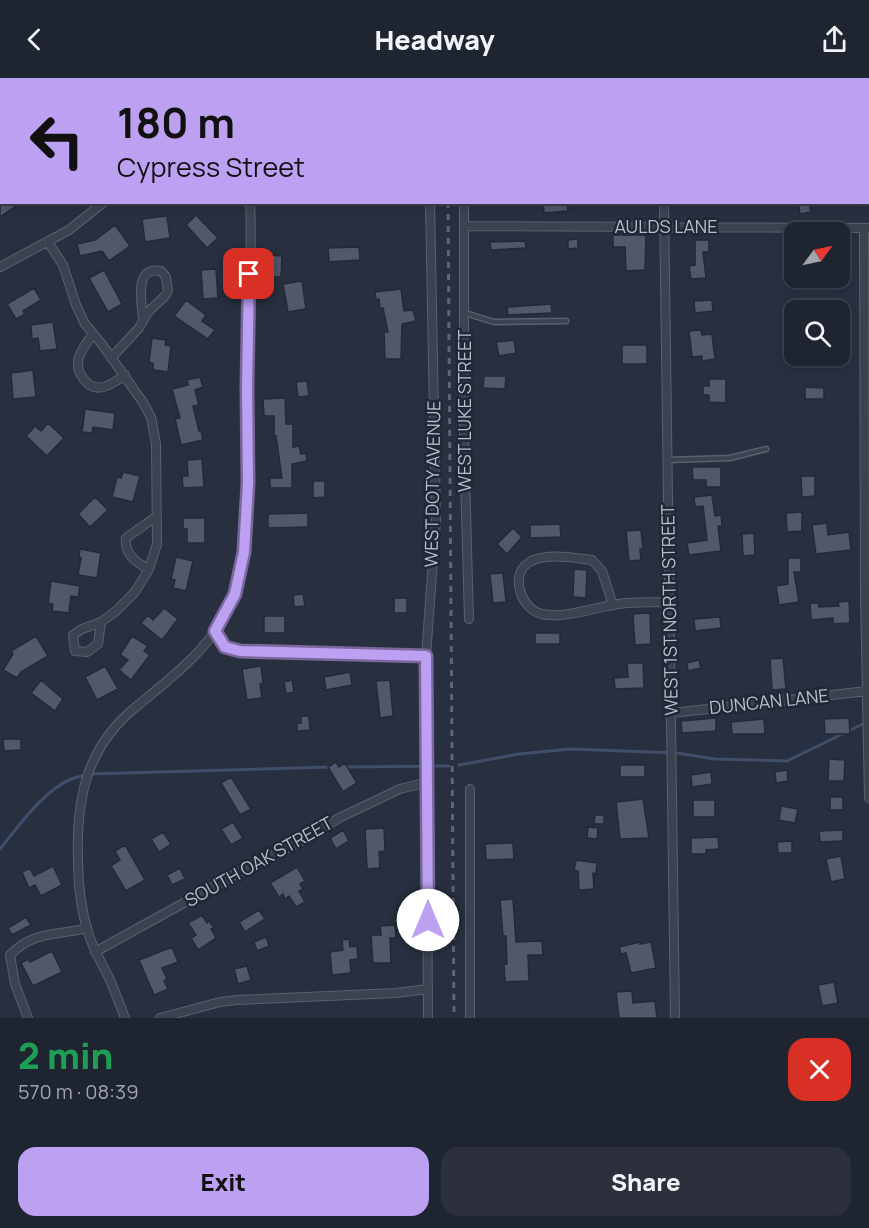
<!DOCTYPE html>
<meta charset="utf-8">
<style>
body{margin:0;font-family:Manrope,sans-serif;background:#2b303c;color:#f1f3f6;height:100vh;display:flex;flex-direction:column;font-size:22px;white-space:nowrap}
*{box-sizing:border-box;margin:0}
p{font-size:20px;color:#a1a4ab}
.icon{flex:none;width:33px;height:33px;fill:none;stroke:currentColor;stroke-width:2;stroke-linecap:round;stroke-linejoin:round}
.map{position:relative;height:940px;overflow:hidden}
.side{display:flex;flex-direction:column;background:#1e2430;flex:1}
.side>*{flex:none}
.hud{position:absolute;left:0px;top:0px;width:870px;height:126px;box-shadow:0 3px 9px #0003,0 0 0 2px #3c414c;background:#bca0f2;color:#111;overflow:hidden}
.needle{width:39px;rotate:57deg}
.tools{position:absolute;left:784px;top:144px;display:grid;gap:12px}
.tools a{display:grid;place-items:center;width:66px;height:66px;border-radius:12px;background:#1e2430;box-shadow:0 3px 9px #0003,0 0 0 2px #3c414c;font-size:30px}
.pin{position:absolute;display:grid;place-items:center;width:51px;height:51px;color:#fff;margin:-26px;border-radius:12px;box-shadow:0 3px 9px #0006}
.me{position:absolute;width:66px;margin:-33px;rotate:0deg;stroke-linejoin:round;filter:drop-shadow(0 0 4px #0008)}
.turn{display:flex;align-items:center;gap:21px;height:126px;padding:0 18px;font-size:27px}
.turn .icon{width:78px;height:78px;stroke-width:2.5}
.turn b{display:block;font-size:42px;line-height:51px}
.round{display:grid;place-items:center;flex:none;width:63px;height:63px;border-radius:18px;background:#2b303c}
.headline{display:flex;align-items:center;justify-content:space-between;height:102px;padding:0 18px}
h1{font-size:36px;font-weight:800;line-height:45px;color:#1e9e55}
.primary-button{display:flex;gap:12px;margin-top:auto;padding:12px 18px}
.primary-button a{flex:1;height:69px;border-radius:18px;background:#bca0f2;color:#111;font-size:24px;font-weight:800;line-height:69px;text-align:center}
.primary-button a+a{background:#2b303c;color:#f1f3f6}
header{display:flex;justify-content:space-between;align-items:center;height:78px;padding:0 18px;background:#1e2430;font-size:27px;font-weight:800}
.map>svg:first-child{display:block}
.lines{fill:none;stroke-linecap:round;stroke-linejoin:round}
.stream{stroke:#404e69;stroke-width:3}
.building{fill:#51586a;stroke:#232937;stroke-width:1.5}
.lane-casing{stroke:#5a606d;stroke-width:7}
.street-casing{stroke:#5a606d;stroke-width:10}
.lane{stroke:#3c4250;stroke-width:4}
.street{stroke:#3c4250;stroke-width:8}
.rail{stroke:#5e6676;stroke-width:3;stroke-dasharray:6 6;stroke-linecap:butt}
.route-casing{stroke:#7a689d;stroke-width:15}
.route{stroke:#bca0f2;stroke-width:10}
.labels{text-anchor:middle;stroke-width:5;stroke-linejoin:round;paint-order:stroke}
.street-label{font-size:18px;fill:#b9beca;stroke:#212735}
</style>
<header><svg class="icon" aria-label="back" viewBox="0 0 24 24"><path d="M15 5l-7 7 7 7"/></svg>Headway<svg class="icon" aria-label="share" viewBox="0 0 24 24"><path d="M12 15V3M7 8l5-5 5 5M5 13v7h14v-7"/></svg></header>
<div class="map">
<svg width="869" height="940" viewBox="0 0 869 940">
<rect width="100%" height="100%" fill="#283040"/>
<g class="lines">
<!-- stream -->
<path class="stream" d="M459 687 519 676 570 671 677 675 715 681 787 683 867 644
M346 689 449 688
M0 771C18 749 44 712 71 701 77 699 83 698 89 696L330 689"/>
</g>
<!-- building -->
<path class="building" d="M0 124H22L0 139Z
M543 124H567L568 133 544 135Z
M798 124H809L811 134 800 136Z
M196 137 218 160 207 170 186 147Z
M167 138 170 160 145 164 142 141Z
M115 147 130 168 109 183 102 173 80 178 77 166 95 162Z
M613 157H646L645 192 626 193 625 169H613Z
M578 161V170L568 171V162Z
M695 162H709V174H703L706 200 691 201 689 188 695 187Z
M525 163 526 170 491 172 490 164Z
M359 169 360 182 329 184 328 170Z
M269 177 282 178 281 199H268Z
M216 191 218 220 203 221 201 192Z
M104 192 122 226 108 234 89 200Z
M302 203 306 231 288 234 283 206Z
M34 210 41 222 23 233 25 236 16 241 7 226Z
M401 211 404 233 413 232 416 243 402 246 401 281H385L384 254H388L383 230H380L379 221 376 222 375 214Z
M186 222 206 237 202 243 215 252 208 261 174 238Z
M712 222 713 233 695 235 694 223Z
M551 226 552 235 508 237 507 229Z
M53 244 57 271 40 273 38 260 32 261 31 247Z
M701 252 702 257 712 256 715 281 702 283V278L692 279 689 253Z
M152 260 166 262 165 267 171 268 168 294 153 292V285L149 284Z
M514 262 516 275 499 278 496 264Z
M622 267H647V286H622Z
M33 292 36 319 13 321 11 295Z
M484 298H506L505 311 483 310Z
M200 299 203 309 195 312 199 327 193 328 199 353 201 352 203 362 181 367 175 341 180 340 172 311 188 307 187 302Z
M709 301H726V325L709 324V317H703V308H709Z
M307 303 309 318 298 319 296 304Z
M805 309 824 310V321H805Z
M285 320 286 346H293V369L299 368 301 376 306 375 307 383 292 386V410H270V400H282L276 358H274V338H264L263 321Z
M85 331 115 335 113 352 93 349 92 355 82 354Z
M48 345 64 360 47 378 26 358 35 348 41 353Z
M202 381 204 409 183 410 182 398H188L187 382Z
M692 389H721V409H706V402H693Z
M123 394 140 398 133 424 112 419 117 399 121 400Z
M801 398H815V418L802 419Z
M313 403H325V419L313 420Z
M712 417 715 438 721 437 722 448H718L721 473 689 477 687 465 707 462 703 428 695 429 694 419Z
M95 419 108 432 90 449 78 436Z
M802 434V453L787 454 786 435Z
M308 435V449L268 450V436Z
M183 440H205V465H187V451H183Z
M827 445 828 457 849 454 851 472 816 476 812 447Z
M560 446 561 459 530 460V447Z
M513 450 522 459 507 476 497 466Z
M641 452 643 471H640L641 482 629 483 626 453Z
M754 455 755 477 743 478 742 456Z
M80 471 101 475 97 500 78 497 81 480 79 479Z
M176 479 193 483 186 513 173 510 175 502 171 501Z
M788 480H801V494H794L799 524 779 527 776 508 788 506Z
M574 491 587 492 586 520 573 519Z
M503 495 506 524 493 525 490 496Z
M51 503 80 508 78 519 71 518 69 535 52 533 53 526 48 525Z
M303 516 305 528 294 529 293 517Z
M394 520H407V535H394Z
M849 523 850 545 833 546V540L811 542 810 525H819V529L839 528 838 524Z
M164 530 178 541 162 562 141 545 148 537 153 542Z
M650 535 651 566 635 567 633 536Z
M264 538H285V555H264Z
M720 539 721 550 695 553 694 541Z
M535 555H560V566H535Z
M36 558 48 578 21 594 17 600 3 592 13 576 11 573Z
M132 558 148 568 144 573 150 577 131 602 119 592 128 582 120 577Z
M783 580 786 611 772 612 770 581Z
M699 582 701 590 688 593 687 585Z
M627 585H643L644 610 615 611 614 600 628 599Z
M105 588 118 611 97 622 85 599Z
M261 588 263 605 260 606 262 620 247 622 242 591Z
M350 594 352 607 326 612 324 599Z
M41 602 63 621 55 633 31 615Z
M292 602 294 614 286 616 284 604Z
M390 602 393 638 380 640 376 603Z
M301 638H309L310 652 297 653V645H301Z
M716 640V653L682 655 681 643Z
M849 640 850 656H825L824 641Z
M764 641 765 656H732L731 644Z
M3 661H21V672L4 673Z
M829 681 845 682 844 703H828Z
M336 684 339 689 345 685 357 705 343 714 328 689Z
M620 687H645V699H620Z
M787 692 788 703 776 705 775 694Z
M711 694 712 706 692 709 691 697Z
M231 699 251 731 240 737 221 705Z
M830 719H843V732H830Z
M643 721 649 760 620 761 616 724Z
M693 722H715V739H693Z
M781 728 798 731 795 745 779 742Z
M595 737H604V746H594Z
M233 744 243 760 231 767 221 751Z
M588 749 598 750 597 761 587 760Z
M384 750 385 773 379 774 380 790 367 791 365 751Z
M343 752 349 763 336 771 330 760Z
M843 752V763L820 764 819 753Z
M163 754 171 766 159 774 151 761Z
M718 759 719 771 706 772V776H691V760Z
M792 763V775H778L777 764Z
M513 765 514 781 486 782 485 766Z
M125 767 145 802 126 813 111 788 120 782 115 773Z
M841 778 845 801 831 804 826 781Z
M576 782 597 785 596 796 593 795 594 811 579 812 578 793H574Z
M53 788 62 807 41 818 35 807 29 810 22 794 30 790 34 798Z
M297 789 305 803 300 806 303 811 299 813 305 824 296 829 289 818 285 821 283 816 279 819 270 805Z
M180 790 185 801 172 807 167 797Z
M513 821 516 864 542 863 543 877H528L529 903 505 904 504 886H507L506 858H503L500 822Z
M259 832 265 841 245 854 239 844Z
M202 837 207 845 209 843 214 850 211 851 216 860 198 872 191 860 196 857 188 845Z
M26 839 31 847 12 857 8 850Z
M395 847 396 860H390L391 885H373L371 857H381L380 848Z
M266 859 269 868 257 873 254 864Z
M349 861 350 869 357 868 358 881 350 882 351 895 332 897 330 874 343 872 342 862Z
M640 864V866L651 864 656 890 631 895 626 875 621 876 619 869Z
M172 869 178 884 162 890 167 901 164 903 168 911 154 917 139 882Z
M52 873 62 894 33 908 21 885 28 881 30 884Z
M247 888 251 902 238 906 234 891Z
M834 904 838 925 822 928 818 907Z
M632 913 633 925 655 923 657 940H619L616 914Z"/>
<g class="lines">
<!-- lane casing -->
<g class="lane-casing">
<path id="lane" d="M465 235 494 244 566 243
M668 382 730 380 766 371"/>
</g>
<!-- street casing -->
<g class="street-casing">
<path id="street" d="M246 0V2
M463 0V2
M662 0V2
M428 2V0
M464 124V362L469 541
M664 124 675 940
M464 148 869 150
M864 150 865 518 869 720
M48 164 63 187 76 227 85 246 101 265 142 323 151 339 156 366 157 466 149 491 135 514 116 533 101 544 82 551 73 557 75 573 87 574 98 566 101 544
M0 189 69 152 104 124
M93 256C87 265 77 276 78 287 78 292 80 296 83 300 95 318 111 307 125 297
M111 280 139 250 148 234 165 218 168 213 166 199 161 193C133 188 142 225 143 242
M149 491C136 485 124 475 126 460L157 438
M613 527 602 493 592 482C574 480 544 474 528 485 509 498 522 532 542 536 566 541 595 529 619 526 636 523 653 525 670 524
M215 553 225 569 240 573 426 578
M672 635 867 613
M470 711V940
M95 874 247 790 298 765 339 740 400 711 428 704
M28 940 15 906 10 877C34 852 57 858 87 850
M125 940C120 927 115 914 110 902 103 887 94 873 89 857 81 833 78 807 78 781 76 719 87 668 137 628 176 596 216 566 235 517 242 496 244 473 245 450 249 402 246 354 247 306 247 246 253 184 250 124
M160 940 220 924 237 922 396 915 428 911
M428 940 426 578 436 442 430 124"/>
</g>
<!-- lane -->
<use href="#lane" class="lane"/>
<!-- street -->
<use href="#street" class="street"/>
<!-- rail -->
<path class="rail" d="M448 0V2
M448 124 454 940"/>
</g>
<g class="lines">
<!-- route casing -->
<g class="route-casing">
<path id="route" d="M249 196 247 309 248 405 244 474 235 516 215 553 225 569 240 573 426 578 428 842"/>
</g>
<!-- route -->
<use href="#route" class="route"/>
</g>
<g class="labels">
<!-- street labels -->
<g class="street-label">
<text x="666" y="155">AULDS LANE</text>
<text transform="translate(465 333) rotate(-90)" y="6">WEST LUKE STREET</text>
<text transform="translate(433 406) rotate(-89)" y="6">WEST DOTY AVENUE</text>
<text transform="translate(670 532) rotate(-91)" y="6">WEST 1ST NORTH STREET</text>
<text transform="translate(769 624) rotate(-6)" y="6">DUNCAN LANE</text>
<text transform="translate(259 784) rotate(-29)" y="6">SOUTH OAK STREET</text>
</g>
</g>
</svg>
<div class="tools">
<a><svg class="needle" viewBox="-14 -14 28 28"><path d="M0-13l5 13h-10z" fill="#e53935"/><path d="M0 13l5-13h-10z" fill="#a1a4ab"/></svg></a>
<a><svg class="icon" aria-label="search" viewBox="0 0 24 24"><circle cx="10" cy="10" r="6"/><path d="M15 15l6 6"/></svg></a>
</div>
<div class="pin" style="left:249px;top:196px;background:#d93025"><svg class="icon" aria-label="arrive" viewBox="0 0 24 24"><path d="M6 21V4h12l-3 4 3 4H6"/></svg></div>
<svg class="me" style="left:428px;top:842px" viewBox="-20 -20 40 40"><circle r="19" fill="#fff"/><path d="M0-13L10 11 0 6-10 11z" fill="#bca0f2"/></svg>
<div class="hud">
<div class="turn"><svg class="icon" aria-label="left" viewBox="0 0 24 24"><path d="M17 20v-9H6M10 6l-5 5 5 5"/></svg><div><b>180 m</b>Cypress Street</div></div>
</div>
</div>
<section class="side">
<div class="headline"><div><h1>2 min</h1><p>570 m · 08:39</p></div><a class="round" style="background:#d93025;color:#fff"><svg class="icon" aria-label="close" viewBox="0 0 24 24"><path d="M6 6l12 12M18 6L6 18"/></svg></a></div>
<div class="primary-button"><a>Exit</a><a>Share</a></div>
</section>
